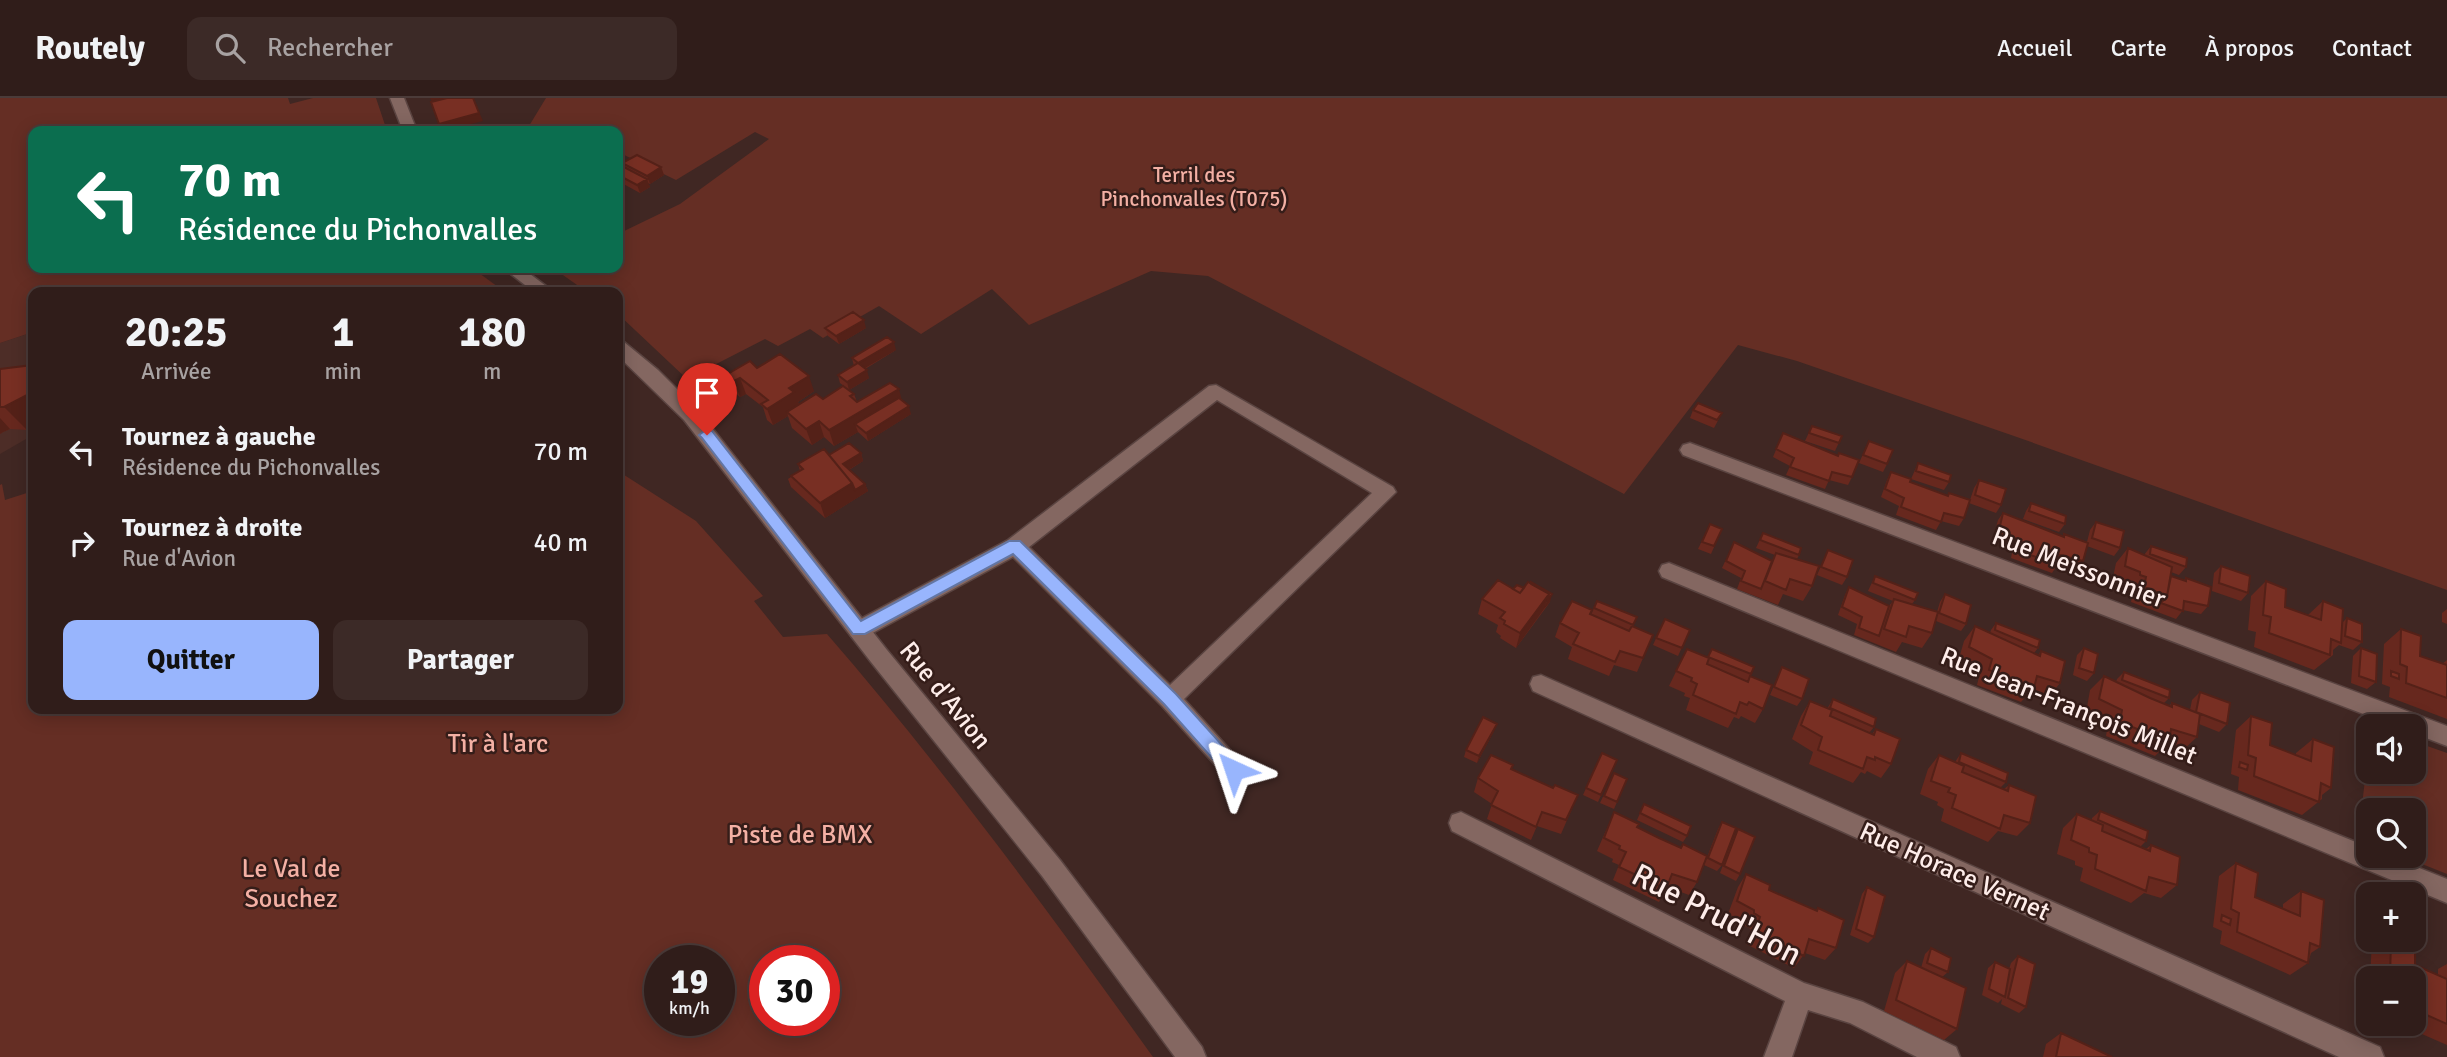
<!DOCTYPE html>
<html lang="fr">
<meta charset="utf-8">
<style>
body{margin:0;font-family:Signika,sans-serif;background:#3c2a27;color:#f1f3f6;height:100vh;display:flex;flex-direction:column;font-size:26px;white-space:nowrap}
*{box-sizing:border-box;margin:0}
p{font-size:23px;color:#a8a2a2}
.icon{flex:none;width:38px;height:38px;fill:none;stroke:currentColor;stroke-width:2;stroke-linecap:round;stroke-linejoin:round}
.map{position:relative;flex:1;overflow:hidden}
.details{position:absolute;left:28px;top:189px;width:595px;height:427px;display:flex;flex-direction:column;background:#301d1a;border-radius:14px;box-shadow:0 4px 18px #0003,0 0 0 2px #4b3b39}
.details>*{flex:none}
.guide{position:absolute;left:28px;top:28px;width:595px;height:147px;border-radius:14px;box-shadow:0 4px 18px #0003,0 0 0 2px #4b3b39;background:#0b6e4f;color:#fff;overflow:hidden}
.fabs{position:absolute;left:2356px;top:616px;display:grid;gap:14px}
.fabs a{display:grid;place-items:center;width:70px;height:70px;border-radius:14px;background:#301d1a;box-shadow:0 4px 18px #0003,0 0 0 2px #4b3b39;font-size:35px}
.speed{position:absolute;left:644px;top:847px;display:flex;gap:14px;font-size:35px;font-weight:700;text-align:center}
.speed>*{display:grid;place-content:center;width:91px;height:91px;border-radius:50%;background:#301d1a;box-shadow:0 4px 18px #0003,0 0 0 2px #4b3b39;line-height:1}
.speed small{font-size:18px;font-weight:400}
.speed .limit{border:10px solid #d22;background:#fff;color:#111}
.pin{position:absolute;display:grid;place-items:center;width:60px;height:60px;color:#fff;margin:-72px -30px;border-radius:50% 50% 50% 0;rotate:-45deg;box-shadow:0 0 7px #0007}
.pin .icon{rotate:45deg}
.me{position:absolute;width:77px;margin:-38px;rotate:318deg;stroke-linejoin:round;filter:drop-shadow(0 0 5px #0008)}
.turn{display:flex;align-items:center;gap:24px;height:147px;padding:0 35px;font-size:32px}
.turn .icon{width:91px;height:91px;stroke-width:2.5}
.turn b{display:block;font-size:49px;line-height:60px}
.eta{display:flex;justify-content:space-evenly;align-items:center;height:119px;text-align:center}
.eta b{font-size:42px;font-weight:700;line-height:49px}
.primary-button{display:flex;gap:14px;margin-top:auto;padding:14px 35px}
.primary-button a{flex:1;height:80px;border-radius:14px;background:#98b5fd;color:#111;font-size:28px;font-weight:700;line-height:80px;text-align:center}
.primary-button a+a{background:#3c2a27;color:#f1f3f6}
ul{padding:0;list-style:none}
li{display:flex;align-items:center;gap:21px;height:91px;padding:0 35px}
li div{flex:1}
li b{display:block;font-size:26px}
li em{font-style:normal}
header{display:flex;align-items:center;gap:42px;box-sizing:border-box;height:98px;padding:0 35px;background:#301d1a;border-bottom:2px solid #4b3b39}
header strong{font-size:33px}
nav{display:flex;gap:38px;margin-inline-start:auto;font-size:24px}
.search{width:490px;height:63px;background:#3c2a27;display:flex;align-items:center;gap:18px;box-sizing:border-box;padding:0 24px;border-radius:14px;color:#a8a2a2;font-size:26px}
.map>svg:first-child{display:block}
.built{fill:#4d2d27}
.green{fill:#652e24;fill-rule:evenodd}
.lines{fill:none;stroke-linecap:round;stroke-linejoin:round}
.street-casing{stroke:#5a4441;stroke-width:3}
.secondary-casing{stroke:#5a4441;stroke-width:3}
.street{fill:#846761;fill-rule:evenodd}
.secondary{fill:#846761;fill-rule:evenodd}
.wall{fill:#67281e}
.shaded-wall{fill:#542118}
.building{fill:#782f23;stroke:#542118;stroke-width:2}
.route{fill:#98b5fd;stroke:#6376a4;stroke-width:2}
.labels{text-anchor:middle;stroke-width:5;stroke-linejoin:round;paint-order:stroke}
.far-park-label{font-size:21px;fill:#f4b0a4;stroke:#351d19}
.street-label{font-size:26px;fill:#feedea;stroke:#351d19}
.park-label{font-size:26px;fill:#f4b0a4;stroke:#351d19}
.near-street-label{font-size:32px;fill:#feedea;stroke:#351d19}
</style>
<header>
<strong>Routely</strong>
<div class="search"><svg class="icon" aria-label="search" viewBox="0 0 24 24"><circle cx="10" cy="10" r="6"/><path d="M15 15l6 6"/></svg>Rechercher</div>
<nav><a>Accueil</a><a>Carte</a><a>À propos</a><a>Contact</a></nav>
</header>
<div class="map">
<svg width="2447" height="959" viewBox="0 0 2447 959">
<rect width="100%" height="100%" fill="#402723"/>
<!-- built -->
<path class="built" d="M33 234V337L0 356V245Z"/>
<!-- green -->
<path class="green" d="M0 0H288L290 6 313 0H376L387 33H33V170H472L505 194H33V234L0 245Z
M546 0H2447V492L2014 338 1797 263 1738 247 1624 396 1208 178 1151 173 1029 227 992 191 921 236 879 208 823 240 810 231 778 248 765 241 687 281 618 216V194H587L553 170H618V136L680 106 769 41 755 34 676 82 618 54V33H511L529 28Z
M618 373 696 423 763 498 754 503 783 539 827 536C944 671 1049 814 1153 959H0V387L2 386 5 402 33 393V611H618ZM660 863H719V922H660ZM765 863H824V922H765Z
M2413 643 2447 655V776L2402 758H2413V712H2368V744L2358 740 2368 657V674H2413Z"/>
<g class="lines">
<!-- street casing -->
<g class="street-casing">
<path id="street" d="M1216 287 1393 389 1396 394 1184 601 1242 665 1246 672 1242 679 1234 682 1226 679 1162 608 1013 459 867 538 859 541 851 538 848 532 851 526 1008 442 1209 288ZM1217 302 1372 395 1170 587 1029 449Z
M1690 345 2447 628V648L2413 635V628H2395L1683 357 1680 352 1683 347Z
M1669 465 2368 749V758H2389L2447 781V805L1662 479 1659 473 1662 467Z
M1541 577 2380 949 2384 959H2339L1533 593 1530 586 1533 579Z
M1461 714 1804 885 1863 904 1956 949 1960 959H1917L1850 925 1808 912 1792 959H1764L1785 903 1452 733 1449 725 1452 717Z"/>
</g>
<!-- secondary casing -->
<g class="secondary-casing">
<path id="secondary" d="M390 0H404L417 33H403Z
M503 170H522L554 194H534Z
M618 242 624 244 658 272 698 312 887 552 1060 762 1202 949 1206 959H1175L1042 778 871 564 684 322 618 258Z"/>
</g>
<!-- street -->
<use href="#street" class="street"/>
<!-- secondary -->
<use href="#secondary" class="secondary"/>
</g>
<!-- wall -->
<path class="wall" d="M622 65 661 69 664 77 650 86 648 85 650 89 640 95 618 83V71L624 69Z
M825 230H866L839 246 828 238Z
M896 252 865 271 869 280 849 292 840 285 838 277 854 268 852 260Z
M33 267V329L27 332 10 331 3 334 0 336V271Z
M757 270 814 293 798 304 799 307 823 301 854 296 857 304 901 302 911 316 868 343 858 334 834 348 824 339 812 347 792 330 788 318 773 327 767 322 763 309 746 296 740 299 732 293 726 277Z
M1693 312 1722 315 1714 330 1690 320Z
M1812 328 1842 338 1835 353 1805 343Z
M1783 335 1852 379 1848 387 1829 382 1825 391 1786 377 1790 368 1773 359Z
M1869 343 1887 366 1883 374 1859 365Z
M861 355 863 363 849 372 865 386 868 393 825 420 791 389 788 381 800 373 798 366 829 357Z
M1918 365 1949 384 1944 392 1911 381Z
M1891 374 1910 384 1964 420 1959 428 1941 423 1936 432 1896 417 1899 408 1881 399 1887 382Z
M1979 382 2001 407 1996 415 1969 405 1974 390Z
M2031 405 2065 426 2059 434 2023 421 2026 413Z
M2003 415 2062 439 2064 436 2087 444 2090 432 2096 424 2120 450 2114 458 2087 448 2083 463 2077 471 2058 466 2052 475 2011 460 2013 450 1993 440 1998 422Z
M1710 426 1722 431 1711 456 1698 451Z
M1763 435 1799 457 1797 461 1812 488 1803 503 1783 496 1778 507 1737 491 1741 480 1722 470 1734 444 1772 463 1775 457 1756 450Z
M2151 448 2186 469 2179 477 2171 474V478L2183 483 2186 480 2208 508 2201 516 2183 512 2176 521 2131 504 2133 494 2127 492V489L2112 484 2116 465 2128 450 2144 457Z
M1828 452 1847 479 1842 487 1817 477Z
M2221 468 2248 495 2241 503 2212 493 2214 475Z
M1875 478 1915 502 1912 506 1937 514 1940 504 1945 496 1966 526 1961 533 1936 523 1932 535 1922 550 1902 544 1896 554 1854 537 1857 526 1838 517 1845 497 1849 489 1889 508 1893 503 1868 493Z
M2266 483 2285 509 2308 517 2323 503 2343 524 2347 520 2362 544 2353 552 2339 547 2333 552V557L2314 572 2254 549 2256 534 2248 532 2251 498Z
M1482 501 1550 504 1516 550 1500 540 1501 538 1496 534 1498 527 1478 516Z
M1594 510 1637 519 1633 529 1653 537 1637 574 1614 567 1609 578 1568 561 1572 549 1555 539 1560 525 1591 517Z
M2447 511V526L2442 524V515Z
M1665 521 1690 532 1678 558 1653 547Z
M1996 525 2038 550 2034 555 2038 557 2041 553 2060 585 2048 600 2030 594 2021 604 1977 587 1980 575 1958 564 1964 543 1975 528 1990 535 1991 532Z
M2401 531 2420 558 2442 566 2447 562V621L2389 599 2390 589 2382 586 2384 546Z
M2084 550 2094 575 2087 583 2073 577 2077 557Z
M2361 550 2376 584 2367 591 2351 585 2353 558Z
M1687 551 1707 560 1712 551 1751 576 1747 584 1750 578 1763 611 1755 625 1741 618 1739 621 1734 619 1728 630 1686 612 1690 600 1684 598 1685 595 1669 588Z
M1782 569 1802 601 1797 608 1770 597Z
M2124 574 2169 600 2164 605 2169 608 2172 605 2190 612 2192 602 2200 594 2227 626 2219 634 2199 626 2197 639 2182 653 2165 648 2155 658 2106 638 2108 626 2086 615 2090 592 2104 578 2116 584 2117 581Z
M1833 601 1874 629 1869 635 1872 636 1876 631 1891 666 1881 680 1867 673 1865 676 1861 674 1853 685 1809 666 1813 654 1792 641 1801 618 1810 603 1827 611Z
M2251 618 2270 647 2296 657V655L2313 641 2331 690 2322 697V701L2302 717 2238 692 2239 679 2231 676 2236 632Z
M1494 633 1477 665 1464 659 1466 652Z
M1602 655 1617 662 1598 704 1583 697Z
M1961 655 2006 684 2000 690 2004 691 2009 687 2030 725 2017 738 1998 733 1988 744 1941 723 1944 711 1937 707 1938 704 1920 696 1928 671 1939 657 1955 664Z
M1511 671 1553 690 1578 697 1561 736 1537 728 1531 742 1487 721 1492 706 1474 694 1478 680Z
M1614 675 1627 681 1614 711 1600 705Z
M1644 706 1687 738 1683 744 1637 722Z
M2100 713 2146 743 2140 749 2146 751 2151 747 2177 787 2161 800 2144 795 2131 805 2080 783 2083 770 2075 767V763L2057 756 2063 730 2077 716 2092 722V720Z
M1614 714 1637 729 1697 784 1689 797 1667 789 1659 804 1613 782 1619 767 1612 764 1613 761 1597 753Z
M1722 724V767L1717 773 1704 767 1718 731Z
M1738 731 1740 776 1736 783 1720 775 1734 738Z
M2236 765 2255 799 2283 811V806L2301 793 2320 849 2311 855 2308 865 2290 877 2220 846 2222 833 2213 829 2219 778Z
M1746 776 1769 792 1816 813 1818 810 1836 850 1825 862 1805 855 1794 870 1746 846 1751 831 1745 828 1746 824 1728 816 1738 789Z
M1867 789 1874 839 1868 845 1850 837 1862 796Z
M2374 842H2413L2415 867 2438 877V871L2447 866V947L2399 926H2413V880H2370L2372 843Z
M1931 850 1948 874 1942 879 1957 931 1944 942 1884 913 1895 875 1907 863 1921 870 1925 856Z
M2018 858 2026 909 2019 915 2001 906 2002 901 1998 905 1982 897 1988 870 1995 864 2009 871 2011 865Z
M2061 935 2112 959H2043L2046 946Z"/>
<!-- shaded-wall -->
<path class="shaded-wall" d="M430 0H454L433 6Z
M473 0 483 23 443 33 439 26Z
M661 69 664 77 650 86 647 78Z
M647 81 650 89 640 95 637 87Z
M864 222 866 230 839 246 836 238Z
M894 244 896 252 860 273 858 265Z
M867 272 869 280 849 292 847 284Z
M809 278 814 293 798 304 800 310 787 314 788 318 773 327 767 311 789 290Z
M740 280 746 296 740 299 734 283Z
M899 291 903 307 855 326 858 334 834 348 829 332Z
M33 294V329L27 332 4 309Z
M909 308 911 316 868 343 866 335Z
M0 320 10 331 3 334 0 336Z
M819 323 824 339 812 347 806 331Z
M861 355 863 363 845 374 843 366Z
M852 385 865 386 868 393 825 420 820 405Z
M1549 496 1544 511 1516 550 1520 535Z
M1552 496 1550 504 1544 511 1547 503Z
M1497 626 1494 633 1477 665 1479 658Z"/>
<!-- building -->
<path class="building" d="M447 0H473L479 15 439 26 431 4Z
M477 28 479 33H458Z
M637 57 661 69 647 78 622 65Z
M622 68 647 81 637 87 618 77V71Z
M342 190 348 193 345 194H334Z
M853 214 864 222 836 238 825 230Z
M887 239 894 244 858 265 852 260Z
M780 256 809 278 789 290 794 294 767 311 761 306 768 302 740 280 734 283 726 277 750 263 757 270Z
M858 265 867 272 847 284 838 277Z
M33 267V294L4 309H0V271Z
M890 285 899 291 829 332 819 323 806 331 787 314 816 296 823 301 843 288 854 296 850 298 857 304Z
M899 300 909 308 866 335 855 326Z
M1698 305 1722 315 1717 322 1693 312Z
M1812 328 1842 338 1839 345 1809 335Z
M1783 335 1838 358 1839 355 1859 362 1852 379 1832 374 1829 383 1790 369 1794 360 1776 351Z
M1869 343 1893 352 1887 366 1863 357Z
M849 345 861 355 843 366 865 386 855 392 852 385 829 357Z
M824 351 852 385 820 405 791 378 803 371 798 366Z
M1918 365 1951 377 1949 384 1916 373Z
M1891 374 1911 381 1910 384 1948 398 1949 395 1970 402 1964 420 1944 415 1941 424 1901 409 1904 400 1885 391Z
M1979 382 2006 391 2001 407 1975 397Z
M2031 405 2066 418 2065 426 2029 413Z
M2003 415 2064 439V436L2088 445 2083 463 2060 457 2058 467 2017 452 2019 442 1999 432Z
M2096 424 2124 433 2120 450 2092 440Z
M1710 426 1722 431 1714 448 1702 444Z
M1763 435 1801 450 1799 457 1760 442Z
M1734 444 1772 463 1761 491 1741 483 1745 473 1726 463Z
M2151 448 2187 460 2186 469 2150 456Z
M2128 450 2172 469 2167 498 2144 489 2146 479 2140 477V474L2125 468Z
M1828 452 1853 462 1847 479 1821 469Z
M1776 455 1819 468 1812 488 1790 481 1786 492 1765 483Z
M2221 468 2250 478 2248 495 2219 485Z
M1875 478 1918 495 1915 502 1873 485Z
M2171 478 2186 483V480L2211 489 2208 508 2184 503 2183 513 2161 505 2167 498Z
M1498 482 1520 495 1528 484 1549 496 1520 535 1504 526 1505 523 1500 520 1505 514 1482 501Z
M2266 483 2286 491 2285 509 2321 522 2323 503 2343 511 2341 545 2331 541 2330 557 2269 535 2271 519 2263 517Z
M1531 484 1552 496 1547 503 1549 496 1531 486Z
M1517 487 1524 490 1520 495 1513 491Z
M1849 489 1889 508 1879 538 1859 530 1862 519 1842 509Z
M1945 496 1971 507 1966 526 1939 515Z
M1894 501 1938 514 1932 535 1909 528 1906 539 1884 531Z
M1572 503 1592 512 1590 516 1629 533 1632 528 1653 537 1643 560 1620 553 1615 564 1573 546 1579 535 1560 525Z
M1597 503 1637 519 1633 527 1594 510Z
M2347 520 2362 526V544L2345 538Z
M1665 521 1690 532 1682 550 1656 540Z
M1996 525 2040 542 2038 550 1995 532Z
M1975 528 2040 558 2041 553 2065 563 2060 585 2037 578 2034 590 1989 572 1992 561 1969 549Z
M2401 531 2421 538 2420 558 2447 567V600L2406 585 2407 569 2400 566Z
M2084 550 2098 556 2094 575 2079 570Z
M2361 550 2377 556 2376 584 2359 578Z
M1687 551 1709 560 1707 566 1748 584 1750 578 1772 587 1763 611 1749 604 1747 607 1740 604 1736 616 1693 597 1697 586 1691 583 1692 580 1676 573Z
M1712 551 1754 569 1751 576 1708 559Z
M1782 569 1809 581 1802 601 1774 589Z
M2391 573 2399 576V581L2391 578Z
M2124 574 2170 592 2169 600 2122 582Z
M2104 578 2150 600 2172 609V605L2200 616 2197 639 2171 631 2169 644 2120 624 2122 612 2099 601Z
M2200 594 2230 605 2227 626 2196 614Z
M1833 601 1876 620 1874 629 1830 610Z
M1810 603 1832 612 1830 618 1874 637 1876 631 1900 641 1891 666 1875 659V662L1867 659 1863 671 1818 652 1822 639 1801 627Z
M2251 618 2272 625 2270 647 2311 663 2313 641 2334 649 2331 690 2321 685 2319 704 2254 678 2256 660 2248 657Z
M1483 619 1497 626 1479 658 1466 652Z
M1602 655 1617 662 1601 697 1586 690Z
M1961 655 2008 675 2006 684 1959 664Z
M1491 657 1513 667 1511 671 1553 690 1555 687 1578 697 1566 722 1542 714 1536 729 1491 707 1498 693 1478 680Z
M1939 657 1964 668 1962 674 2008 693 2009 687 2036 698 2030 725 2004 717 2000 731 1952 710 1956 697 1948 694 1950 690 1931 683Z
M2240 664 2248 667 2247 672 2239 669Z
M1614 675 1627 681 1617 704 1604 698Z
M1644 706 1691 728 1687 738 1640 715Z
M2100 713 2148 733 2146 743 2098 722Z
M1614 714 1639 726 1637 729 1659 740 1681 750 1683 746 1707 758 1697 784 1672 776 1666 791 1619 769 1626 754 1619 751 1620 748 1604 740Z
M2077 716 2103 727 2102 733 2150 753 2151 747 2180 759 2177 787 2149 779 2146 793 2095 771 2097 757 2089 754V750L2071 742Z
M1722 724 1736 730 1722 767 1708 760Z
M1738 731 1755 739 1740 776 1724 768Z
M2236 765 2258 775 2255 799 2300 818 2301 793 2324 802 2320 849 2310 845 2308 865 2237 834 2239 815 2231 811Z
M1746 776 1770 787 1769 792 1817 813 1818 810 1844 822 1836 850 1809 841 1804 858 1755 834 1760 819 1754 815V812L1737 803Z
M1867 789 1885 798 1874 839 1856 831Z
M2222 817 2231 821 2230 827 2221 823Z
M2413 840H2415V867L2447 881V926L2413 911V880L2390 879 2391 842H2413Z
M1931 850 1951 860 1948 874 1927 865Z
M2018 858 2035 866 2026 909 2008 900Z
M1907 863 1966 890 1957 931 1896 902Z
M1995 864 2010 871 2005 899 1989 891Z
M2061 935 2112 959H2056Z"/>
<!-- route -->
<path class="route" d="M707 331 712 333 861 523 1009 443H1020L1176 596 1240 667 1243 672 1240 678 1234 680 1228 678 1164 606 1013 456 865 536H853L702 340 699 337Z"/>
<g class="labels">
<!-- far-park labels -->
<g class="far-park-label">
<text x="1194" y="84">Terril des<tspan x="1194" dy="24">Pinchonvalles (T075)</tspan></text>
</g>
<!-- street labels -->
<g class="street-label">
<text transform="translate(2079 469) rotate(21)" y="9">Rue Meissonnier</text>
<text transform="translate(946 597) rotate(51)" y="9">Rue d'Avion</text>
<text transform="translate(2069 607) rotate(22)" y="9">Rue Jean-François Millet</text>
<text transform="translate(1955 773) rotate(24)" y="9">Rue Horace Vernet</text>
</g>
<!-- park labels -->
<g class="park-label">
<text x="498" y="654">Tir à l'arc</text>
<text x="800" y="745">Piste de BMX</text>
<text x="291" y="779">Le Val de<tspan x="291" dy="30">Souchez</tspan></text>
</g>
<!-- near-street labels -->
<g class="near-street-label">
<text transform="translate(1717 816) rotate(27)" y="11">Rue Prud'Hon</text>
</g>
</g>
</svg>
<div class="fabs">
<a><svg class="icon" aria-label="sound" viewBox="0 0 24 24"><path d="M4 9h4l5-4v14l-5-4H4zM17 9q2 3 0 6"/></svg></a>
<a><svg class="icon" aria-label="search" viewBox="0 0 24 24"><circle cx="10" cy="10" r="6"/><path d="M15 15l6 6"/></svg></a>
<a>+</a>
<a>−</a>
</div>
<div class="speed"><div>19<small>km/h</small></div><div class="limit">30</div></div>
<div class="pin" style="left:707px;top:337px;background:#d93025"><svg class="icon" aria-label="arrive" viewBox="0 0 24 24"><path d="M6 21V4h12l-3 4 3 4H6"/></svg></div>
<svg class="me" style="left:1234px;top:672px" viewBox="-20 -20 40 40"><path d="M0-17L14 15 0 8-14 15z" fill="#98b5fd" stroke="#fff" stroke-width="4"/></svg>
<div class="guide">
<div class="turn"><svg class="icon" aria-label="left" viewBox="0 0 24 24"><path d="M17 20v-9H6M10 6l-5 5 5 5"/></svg><div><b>70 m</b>Résidence du Pichonvalles</div></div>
</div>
<section class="details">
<div class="eta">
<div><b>20:25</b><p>Arrivée</p></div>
<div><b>1</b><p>min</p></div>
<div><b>180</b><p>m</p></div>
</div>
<ul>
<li><svg class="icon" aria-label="left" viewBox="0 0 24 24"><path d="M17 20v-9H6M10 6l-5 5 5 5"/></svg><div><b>Tournez à gauche</b><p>Résidence du Pichonvalles</p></div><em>70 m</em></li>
<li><svg class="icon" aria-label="right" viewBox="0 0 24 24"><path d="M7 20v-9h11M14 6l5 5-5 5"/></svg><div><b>Tournez à droite</b><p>Rue d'Avion</p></div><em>40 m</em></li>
</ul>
<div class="primary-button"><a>Quitter</a><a>Partager</a></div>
</section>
</div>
